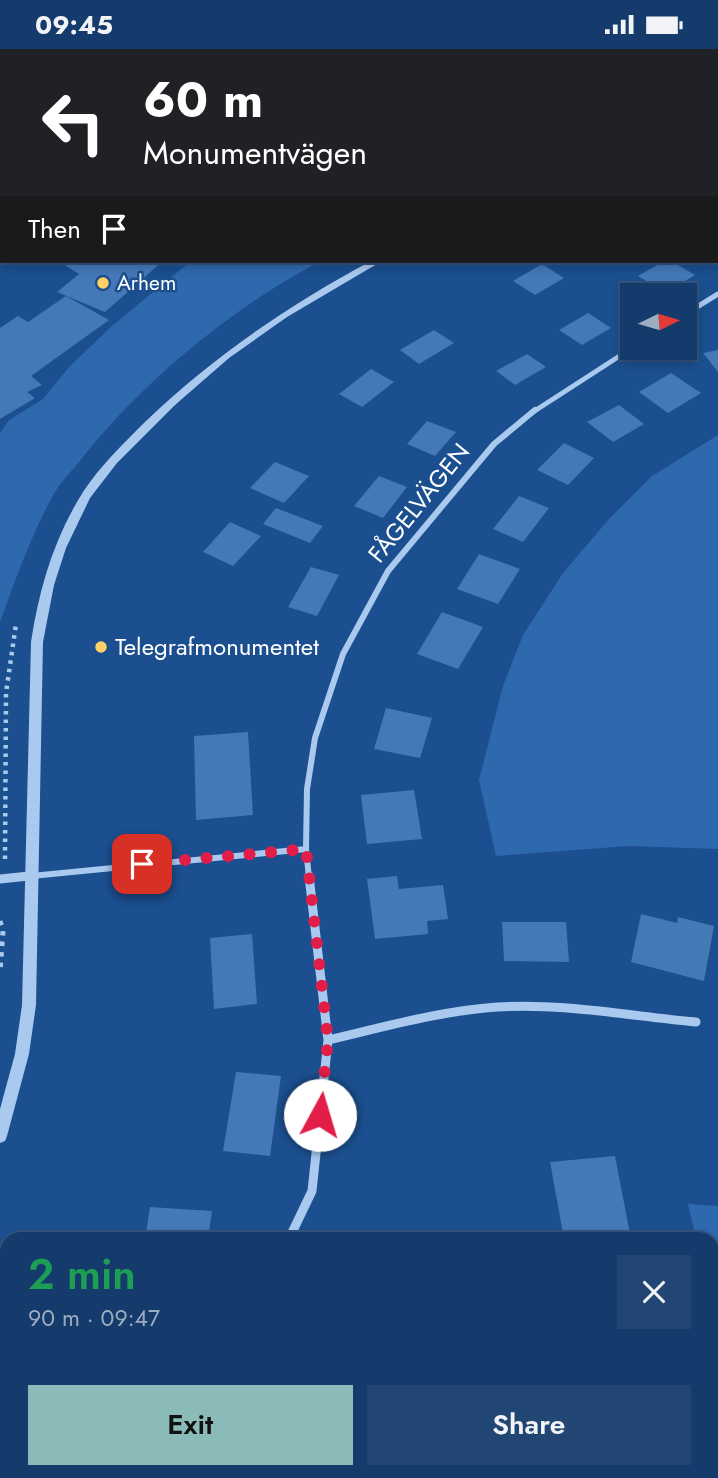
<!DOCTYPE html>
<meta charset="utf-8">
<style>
body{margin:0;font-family:Jost,sans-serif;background:#214673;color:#f1f3f6;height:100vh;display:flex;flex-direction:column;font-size:26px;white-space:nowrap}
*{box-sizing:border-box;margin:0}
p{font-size:23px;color:#9dadc1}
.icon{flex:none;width:38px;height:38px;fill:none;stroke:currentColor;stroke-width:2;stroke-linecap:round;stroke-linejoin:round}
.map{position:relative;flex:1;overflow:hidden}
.side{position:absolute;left:0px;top:1183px;width:719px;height:247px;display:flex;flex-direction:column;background:#143b6b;border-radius:21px 21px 0 0;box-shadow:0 4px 10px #0003,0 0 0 2px #33557e}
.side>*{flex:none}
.banner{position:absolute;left:0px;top:0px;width:719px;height:214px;box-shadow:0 4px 10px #0003,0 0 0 2px #33557e;background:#202124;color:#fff;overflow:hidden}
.needle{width:46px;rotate:85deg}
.buttons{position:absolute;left:620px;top:234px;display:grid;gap:14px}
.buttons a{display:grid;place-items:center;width:77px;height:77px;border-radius:0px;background:#143b6b;box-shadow:0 4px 10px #0003,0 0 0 2px #33557e;font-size:35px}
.pin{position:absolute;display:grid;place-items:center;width:60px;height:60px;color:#fff;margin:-30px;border-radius:14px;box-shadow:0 4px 10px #0006}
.me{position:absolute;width:77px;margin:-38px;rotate:6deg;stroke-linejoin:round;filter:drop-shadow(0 0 5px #0008)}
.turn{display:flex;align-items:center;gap:24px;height:147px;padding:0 28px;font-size:32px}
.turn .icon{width:91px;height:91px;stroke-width:2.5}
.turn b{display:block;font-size:49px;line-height:60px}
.then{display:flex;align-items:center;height:66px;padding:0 28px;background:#0003;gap:14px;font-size:26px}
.round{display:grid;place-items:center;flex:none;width:74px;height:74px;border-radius:0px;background:#214673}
.head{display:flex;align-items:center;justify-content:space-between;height:119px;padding:0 28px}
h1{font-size:42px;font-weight:600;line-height:52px;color:#1e9e55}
.action{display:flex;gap:14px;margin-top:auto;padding:14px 28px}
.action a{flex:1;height:80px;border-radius:0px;background:#8bbbb9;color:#111;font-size:28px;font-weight:600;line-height:80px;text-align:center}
.action a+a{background:#214673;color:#f1f3f6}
.status{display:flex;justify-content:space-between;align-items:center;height:49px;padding:0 35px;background:#143b6b;direction:ltr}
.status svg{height:19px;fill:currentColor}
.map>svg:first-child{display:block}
.green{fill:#2e69ad}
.building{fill:#4478b7}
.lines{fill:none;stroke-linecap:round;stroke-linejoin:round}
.path-far1{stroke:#a9c9ee;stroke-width:4.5;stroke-dasharray:3.5 5;stroke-linecap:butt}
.path{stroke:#a9c9ee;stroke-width:5;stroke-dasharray:4.5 6;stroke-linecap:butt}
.minor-far2{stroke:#a9c9ee;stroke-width:5}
.minor-far1{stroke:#a9c9ee;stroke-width:6}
.minor{stroke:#a9c9ee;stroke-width:9}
.tertiary{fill:#a9c9ee;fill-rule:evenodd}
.route{stroke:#e11d48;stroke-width:12;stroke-dasharray:0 21.6}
.poi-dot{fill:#ffd166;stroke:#1b4f8f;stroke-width:2.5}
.labels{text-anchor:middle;stroke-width:5;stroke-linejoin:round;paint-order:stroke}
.far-poi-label{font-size:21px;fill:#fff;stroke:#1b4f8f;text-anchor:start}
.street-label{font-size:24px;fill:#fff;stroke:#1b4f8f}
.poi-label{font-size:24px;fill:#fff;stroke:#1b4f8f;text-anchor:start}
</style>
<div class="status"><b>09:45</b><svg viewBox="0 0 49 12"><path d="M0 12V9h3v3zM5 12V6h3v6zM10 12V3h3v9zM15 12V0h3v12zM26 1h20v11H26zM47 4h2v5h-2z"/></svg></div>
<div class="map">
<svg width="718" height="1429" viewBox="0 0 718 1429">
<rect width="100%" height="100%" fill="#1b4f8f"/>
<!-- green -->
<path class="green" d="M191 212H321C234 257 140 334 80 412 70 424 58 436 51 450 30 489 15 532 0 573V384L9 371 43 350 69 318 112 277Z
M718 386V800L629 797 496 807 479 731 503 637 523 586 563 524 609 470 652 427Z
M688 1155 718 1157V1292L712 1266V1190H696Z
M718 1307V1429H689L688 1423H712V1324Z"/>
<!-- building -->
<path class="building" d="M58 212H163L105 263 57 243 79 225Z
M664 212H671L695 226 666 244 638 227Z
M542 215 564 229 535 246 513 232Z
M66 247 109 271 31 327 42 336 27 343 35 349 0 370V279L18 267 28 273Z
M588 264 611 279 582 296 559 281Z
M434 281 454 294 419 315 400 301Z
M718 301V323L703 304Z
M527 305 546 318 515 336 496 322Z
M371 320 394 333 362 358 339 345Z
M671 324 701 344 668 364 639 343Z
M619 356 644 375 613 393 587 373Z
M427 372 456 383 435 407 407 395Z
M564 394 594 409 568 436 537 421Z
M275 413 309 427 284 454 250 439Z
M379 427 407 438 383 469 354 457Z
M519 447 549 459 523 493 493 480Z
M276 459 323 477 310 494 263 475Z
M230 473 261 487 233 517 203 503Z
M479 505 520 520 498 555 457 540Z
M311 518 339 526 317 567 288 558Z
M442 563 483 578 458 620 417 605Z
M386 659 432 669 420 709 374 700Z
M248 683 253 766 196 771 194 687Z
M414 741 422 790 367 795 361 746Z
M397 827 399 840 443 836 448 870 427 872 428 885 375 890 367 830Z
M641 865 677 874 678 868 714 877 704 932 631 913Z
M502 873H566L569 913 504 912Z
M252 885 257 955 214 960 210 889Z
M236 1023 281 1027 270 1107 223 1102Z
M615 1107 631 1190H564L550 1113Z
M150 1158 212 1162 208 1190H145Z"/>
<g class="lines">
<!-- path-far1 -->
<path class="path-far1" d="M5 810 6 644 16 575"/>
<!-- path -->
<path class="path" d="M0 872 3 882 0 923"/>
<!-- minor-far2 -->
<path class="minor-far2" d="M684 266 718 245
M533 363 632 299"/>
<!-- minor-far1 -->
<path class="minor-far1" d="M11 829 306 800
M309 829 306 800 307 740 315 689 343 605 388 522 494 395 535 361"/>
<!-- minor -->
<path class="minor" d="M0 830 29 827
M328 991C384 978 440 962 497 958 563 954 630 967 696 973
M289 1190 312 1142 328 991 309 827
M182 1429 184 1423"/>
<!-- tertiary -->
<path class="tertiary" d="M665 0H674L664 2Z
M371 212H382L287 268 229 309 175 356 117 414 90 449 66 499 54 536 43 593 36 956 29 1005 7 1087 5 1092 0 1094V1060L15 1005 22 956 31 593C39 540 54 489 83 443 100 417 124 394 146 372 214 307 289 256 371 212Z"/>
</g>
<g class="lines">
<!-- route -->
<path class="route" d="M142 815 306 800 328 991 320 1066"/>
</g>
<!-- markers -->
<g class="poi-dot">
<circle cx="103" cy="234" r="7"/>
<circle cx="101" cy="598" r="7"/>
</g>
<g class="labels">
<!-- far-poi labels -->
<g class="far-poi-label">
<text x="117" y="241">Arhem</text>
</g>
<!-- street labels -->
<g class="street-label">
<text transform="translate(419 454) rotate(-51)" y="8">FÅGELVÄGEN</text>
</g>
<!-- poi labels -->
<g class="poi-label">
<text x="115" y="606">Telegrafmonumentet</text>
</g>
</g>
</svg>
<div class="buttons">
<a><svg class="needle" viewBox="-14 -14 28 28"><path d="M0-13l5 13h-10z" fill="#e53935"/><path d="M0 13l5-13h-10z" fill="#9dadc1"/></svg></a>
</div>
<div class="pin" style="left:142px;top:815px;background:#d93025"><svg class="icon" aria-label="arrive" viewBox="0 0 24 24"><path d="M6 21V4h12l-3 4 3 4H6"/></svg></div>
<svg class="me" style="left:320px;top:1066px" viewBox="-20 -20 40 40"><circle r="19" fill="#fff"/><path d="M0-13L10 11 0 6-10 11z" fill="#e11d48"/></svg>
<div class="banner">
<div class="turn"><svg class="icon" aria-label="left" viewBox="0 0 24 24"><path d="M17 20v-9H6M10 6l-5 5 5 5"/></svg><div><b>60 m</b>Monumentvägen</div></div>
<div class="then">Then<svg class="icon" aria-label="arrive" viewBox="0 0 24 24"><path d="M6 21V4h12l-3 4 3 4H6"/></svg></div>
</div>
<section class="side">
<div class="head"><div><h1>2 min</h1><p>90 m · 09:47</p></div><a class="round"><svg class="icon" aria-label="close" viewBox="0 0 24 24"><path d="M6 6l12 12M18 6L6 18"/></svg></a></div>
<div class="action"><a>Exit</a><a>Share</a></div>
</section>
</div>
